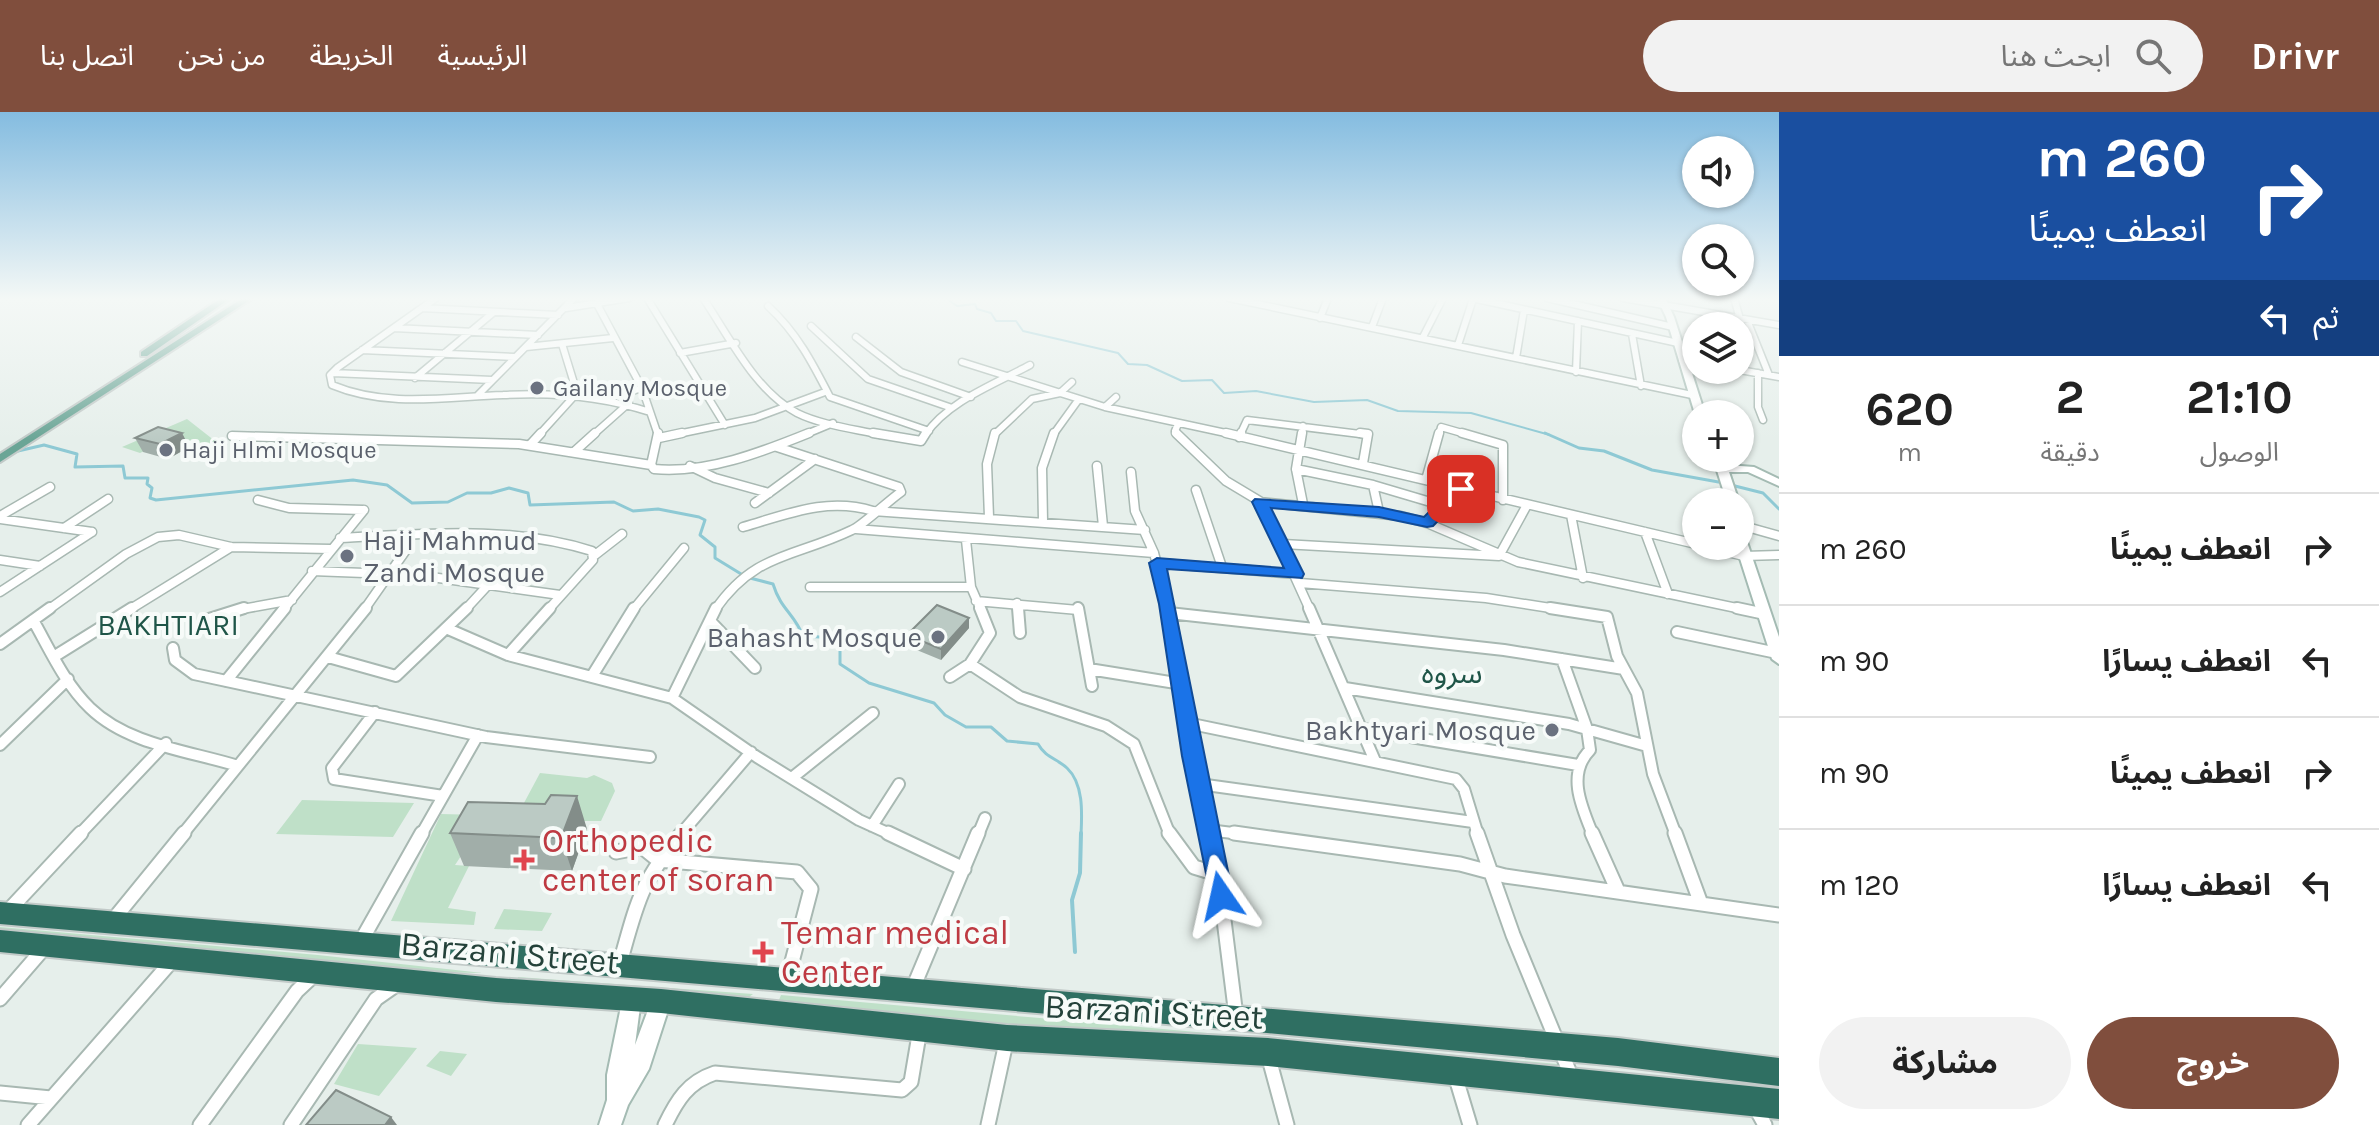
<!DOCTYPE html>
<html lang="ar">
<meta charset="utf-8">
<style>
body{margin:0;font-family:Karla,"Noto Sans Arabic",sans-serif;background:#f2f2f2;color:#222;direction:rtl;height:100vh;display:flex;flex-direction:column;font-size:30px;white-space:nowrap}
*{box-sizing:border-box;margin:0}
p{font-size:26px;color:#767676}
.icon{flex:none;width:44px;height:44px;fill:none;stroke:currentColor;stroke-width:2;stroke-linecap:round;stroke-linejoin:round}
.map{position:relative;flex:1;overflow:hidden;direction:ltr}
.sheet{display:flex;flex-direction:column;background:#fff;width:600px}
.sheet>*{flex:none}
.top-card{background:#1a4fa0;color:#fff;overflow:hidden}
.fabs{position:absolute;left:1682px;top:24px;display:grid;gap:16px}
.fabs a{display:grid;place-items:center;width:72px;height:72px;border-radius:50%;background:#fff;box-shadow:0 2px 6px #0004;font-size:40px}
.pin{position:absolute;display:grid;place-items:center;width:68px;height:68px;color:#fff;margin:-34px;border-radius:16px;box-shadow:0 4px 12px #0006}
.me{position:absolute;width:88px;margin:-44px;rotate:349deg;stroke-linejoin:round;filter:drop-shadow(0 0 6px #0008)}
.turn{display:flex;align-items:center;gap:28px;height:168px;padding:0 40px;font-size:36px}
.turn .icon{width:104px;height:104px;stroke-width:2.5}
.turn b{display:block;font-size:56px;line-height:68px}
.then{display:flex;align-items:center;height:76px;padding:0 40px;background:#0003;gap:16px;font-size:30px}
.eta{display:flex;justify-content:space-evenly;align-items:center;height:136px;text-align:center}
.eta b{font-size:48px;font-weight:700;line-height:56px}
.primary-button{display:flex;gap:16px;margin-top:auto;padding:16px 40px}
.primary-button a{flex:1;height:92px;border-radius:48px;background:#804e3d;color:#fff;font-size:32px;font-weight:700;line-height:92px;text-align:center}
.primary-button a+a{background:#f2f2f2;color:#222}
ul{padding:0;list-style:none}
li{display:flex;align-items:center;gap:24px;height:112px;padding:0 40px;border-top:2px solid #e0e0e0}
li div{flex:1}
li b{display:block;font-size:30px}
li em{font-style:normal}
header{display:flex;align-items:center;gap:48px;box-sizing:border-box;height:112px;padding:0 40px;background:#804e3d;color:#fff}
header strong{font-size:38px}
nav{display:flex;gap:44px;margin-inline-start:auto;font-size:28px}
.search{width:560px;height:72px;background:#f2f2f2;display:flex;align-items:center;gap:20px;box-sizing:border-box;padding:0 28px;border-radius:44px;color:#767676;font-size:30px}
main{display:flex;flex:1;min-height:0}
.map>svg:first-child{display:block}
.green{fill:#bfe0c8}
.lines{fill:none;stroke-linecap:round;stroke-linejoin:round}
.stream-far2{stroke:#8ec9d4;stroke-width:2}
.stream-far1{stroke:#8ec9d4;stroke-width:3}
.stream{stroke:#8ec9d4;stroke-width:4}
.street-far3-casing{stroke:#a8b8b2;stroke-width:9}
.street-far2-casing{stroke:#a8b8b2;stroke-width:11}
.street-far1-casing{stroke:#a8b8b2;stroke-width:14}
.street-casing{stroke:#a8b8b2;stroke-width:17}
.secondary-casing{stroke:#a4bbb3;stroke-width:4}
.primary-casing{stroke:#c2cac8;stroke-width:4}
.highway-casing{stroke:#c2cac8;stroke-width:4}
.street-far3{stroke:#fff;stroke-width:6}
.street-far2{stroke:#fff;stroke-width:8}
.street-far1{stroke:#fff;stroke-width:10}
.street{stroke:#fff;stroke-width:13}
.secondary{fill:#fff;fill-rule:evenodd}
.primary{fill:#6aa596;fill-rule:evenodd}
.highway{fill:#2f6f62;fill-rule:evenodd}
.wall{fill:#a1aea9}
.shaded-wall{fill:#838d89}
.building{fill:#bbcac4;stroke:#838d89;stroke-width:2}
.route{fill:#1a73e8;stroke:#114b97;stroke-width:2}
.worship-dot{fill:#6b7280;stroke:#f7fbf9;stroke-width:3}
.health-dot{fill:#e0444e;stroke:#f7fbf9;stroke-width:3}
.labels{text-anchor:middle;stroke-width:8;stroke-linejoin:round;paint-order:stroke}
.far-worship-label{font-size:24px;fill:#5b616d;stroke:#f7fbf9;text-anchor:start}
.worship-label{font-size:28px;fill:#5b616d;stroke:#f7fbf9;text-anchor:end}
.neighbourhood-label{font-size:30px;fill:#1f5548;stroke:#f7fbf9}
.near-health-label{font-size:34px;fill:#be3a42;stroke:#f7fbf9;text-anchor:start}
.near-street-label{font-size:34px;fill:#24423a;stroke:#f7fbf9}
</style>
<header>
<strong>Drivr</strong>
<div class="search"><svg class="icon" aria-label="search" viewBox="0 0 24 24"><circle cx="10" cy="10" r="6"/><path d="M15 15l6 6"/></svg>ابحث هنا</div>
<nav><a>الرئيسية</a><a>الخريطة</a><a>من نحن</a><a>اتصل بنا</a></nav>
</header>
<main>
<section class="sheet">
<div class="top-card">
<div class="turn"><svg class="icon" aria-label="right" viewBox="0 0 24 24"><path d="M7 20v-9h11M14 6l5 5-5 5"/></svg><div><b>260 m</b>انعطف يمينًا</div></div>
<div class="then">ثم<svg class="icon" aria-label="left" viewBox="0 0 24 24"><path d="M17 20v-9H6M10 6l-5 5 5 5"/></svg></div>
</div>
<div class="eta">
<div><b>21:10</b><p>الوصول</p></div>
<div><b>2</b><p>دقيقة</p></div>
<div><b>620</b><p>m</p></div>
</div>
<ul>
<li><svg class="icon" aria-label="right" viewBox="0 0 24 24"><path d="M7 20v-9h11M14 6l5 5-5 5"/></svg><div><b>انعطف يمينًا</b></div><em>260 m</em></li>
<li><svg class="icon" aria-label="left" viewBox="0 0 24 24"><path d="M17 20v-9H6M10 6l-5 5 5 5"/></svg><div><b>انعطف يسارًا</b></div><em>90 m</em></li>
<li><svg class="icon" aria-label="right" viewBox="0 0 24 24"><path d="M7 20v-9h11M14 6l5 5-5 5"/></svg><div><b>انعطف يمينًا</b></div><em>90 m</em></li>
<li><svg class="icon" aria-label="left" viewBox="0 0 24 24"><path d="M17 20v-9H6M10 6l-5 5 5 5"/></svg><div><b>انعطف يسارًا</b></div><em>120 m</em></li>
</ul>
<div class="primary-button"><a>خروج</a><a>مشاركة</a></div>
</section>
<div class="map">
<svg width="1779" height="1013" viewBox="0 0 1779 1013">
<rect width="100%" height="100%" fill="#e6efeb"/>
<!-- green -->
<path class="green" d="M187 307 215 329 200 337 165 329 140 341 122 335Z
M540 661 587 666 594 663 612 671 615 679 601 709H562L475 723 455 753 469 754 448 796 476 800 474 813 391 809 441 702 517 704Z
M302 688 414 691 393 725 276 722Z
M504 797 552 801 542 819 494 817Z
M0 815 318 843 483 861 425 860 0 821Z
M518 865 753 882 749 885 544 871 517 868Z
M781 883 1557 952 1563 955 1562 960 999 913 779 888Z
M358 932 417 936 379 984 334 972Z
M440 939 467 942 451 964 426 954Z"/>
<g class="lines">
<!-- stream-far2 -->
<path class="stream-far2" d="M946 186 957 194 975 192 977 197 991 201 996 209H1016L1023 219 1118 241 1128 252 1147 253 1182 269 1212 268 1224 281 1256 279 1314 290 1367 288 1398 299 1471 301 1550 323"/>
<!-- stream-far1 -->
<path class="stream-far1" d="M1545 321 1579 336 1604 339 1652 358 1724 371
M18 339 44 333 77 342 75 355 123 354 125 366H148L147 372 152 376 150 386 156 388 353 368 387 373 412 391 448 390 467 381H491L509 376 528 381 530 393 614 390 633 399 658 397 699 405 705 408 700 423 715 435V446L746 465 773 472C781 498 794 501 803 524L836 526 840 530V552L869 571 934 591 945 603 966 615H991L1007 629 1038 632C1046 646 1056 646 1067 656 1084 672 1082 702 1081 723
M1731 373 1763 381 1779 397"/>
<!-- stream -->
<path class="stream" d="M1075 840 1072 788 1080 761 1081 721"/>
<!-- street-far3 casing -->
<g class="street-far3-casing">
<path id="street-far3" d="M436 186 337 256 330 263 332 273C387 296 446 285 503 283 554 280 602 284 650 300
M647 186 725 313
M703 186C729 224 755 279 797 301 821 313 855 317 881 323
M1229 186 1692 283
M1472 186 1678 231
M1547 186 1673 215
M1623 186 1779 213
M1734 186 1740 207
M597 192 642 276 658 323
M768 194C797 221 812 250 830 285L929 319
M422 196 558 203
M566 196 629 186
M1320 206 1328 186
M1747 208 1769 263
M811 214 868 267 952 296
M1372 215 1383 186
M394 216 538 223
M1632 222 1641 274
M856 225 901 260 971 285
M1423 225 1443 186
M1458 233 1473 187
M526 235 613 226
M362 238 515 245
M680 241 736 231
M1516 246 1524 198
M1682 248 1696 250
M962 250 1105 295 1116 285
M1740 258 1779 265
M1576 260 1578 209
M333 261 492 268
M1758 261V295L1763 308
M415 266 494 200
M477 284 574 186
M607 287 642 276
M1105 295 1235 323
M539 323 577 281 562 232
M593 323 629 291
M673 323 755 306 825 280
M804 323 833 311
M925 323C948 289 995 272 1030 253
M994 323 1032 287 1060 281 1072 270
M1053 323 1079 287
M1178 323 1175 319 1178 312
M1240 323 1247 308 1368 323
M1302 323 1303 314
M1439 323 1441 315 1469 323"/>
</g>
<!-- street-far2 casing -->
<g class="street-far2-casing">
<path id="street-far2" d="M658 321 651 353 654 357C706 362 762 340 809 321
M873 321 921 329 926 321
M1176 321 1226 369 1261 390 1310 498
M1226 321 1696 432
M1302 321 1296 357 1303 392
M1360 321 1368 322 1363 351
M1462 321 1503 333V388
M232 324 519 332 651 353
M1239 325 1241 321
M659 326 682 321
M530 333 541 321
M574 340 595 321
M690 354 715 366 769 381
M1097 354 1103 414
M1296 357 1373 373 1444 394
M1131 360 1135 399 1154 441 1169 498
M1426 368 1439 321
M1373 373 1379 400
M1196 378 1222 455
M258 388 289 396 364 398
M1260 390 1401 404 1427 411 1518 450 1746 498
M755 391 815 347
M1571 403 1583 466
M0 404 50 375
M989 405 987 352 995 321
M0 407 92 420
M1043 409 1042 356 1054 321
M1427 411 1461 377
M1740 413 1779 424
M743 415C788 402 827 385 873 399L1145 418
M64 416 108 387
M856 417 1154 441
M1645 420 1668 482
M340 426C426 422 509 413 592 439L593 448 548 498
M966 428 971 475 981 498
M1283 432 1499 444 1527 393
M1702 434 1744 444 1779 443
M595 443 622 422
M0 448 40 454
M1157 451 1296 462
M312 459 417 463 560 483
M1300 471 1486 486 1563 498
M810 475H971
M0 480 92 420
M976 489 1078 498
M1017 491 1018 498
M48 498 126 442 158 425 179 423 231 435 331 437
M129 498 231 435
M237 498 292 488
M283 498 364 398
M364 498 406 438
M465 498 488 473
M633 498 684 436
M715 498C755 440 794 446 852 418 862 414 888 389 901 380L899 375 777 335"/>
</g>
<!-- street-far1 casing -->
<g class="street-far1-casing">
<path id="street-far1" d="M1018 496 1020 521
M1078 496 1092 574
M1169 496 1208 723
M1309 496 1375 649
M1550 496 1607 505 1617 544 1637 581 1653 662 1676 723
M1737 496 1765 502
M1169 501 1504 538 1624 557
M33 508C50 538 65 572 90 596 128 633 190 639 238 654
M206 508 244 496
M710 509 755 556
M448 517 508 543 672 586 757 645 859 708 892 723
M1677 520 1777 541
M0 532 50 496
M173 536 175 548 194 562 486 625 650 645
M508 543 550 496
M55 544 132 496
M328 545 396 564 467 496
M1562 547 1587 617 1590 638C1566 662 1582 696 1593 723
M970 552 1020 585 1106 614 1134 632 1170 723
M1089 557 1182 572
M592 564 634 496
M950 565 970 552 990 521 980 496
M226 569 285 496
M1345 576 1569 612 1647 634
M672 586 716 496
M375 600 332 656 334 667 443 684
M1187 611 1456 667 1464 677 1478 723
M1363 617 1578 653
M0 633 68 567
M793 665 873 601
M1199 672 1473 710
M872 714 899 672
M1208 718 1249 723
M79 723 166 631
M182 723 366 496
M421 723 478 623
M680 723 751 640
M978 723 985 706"/>
</g>
<!-- street casing -->
<g class="street-casing">
<path id="street" d="M888 721 964 757
M1169 721 1194 755 1217 762
M1208 721 1221 784 1236 904
M1234 721 1460 752 1505 764 1779 803
M1477 721 1513 823 1572 966
M1592 721 1617 777
M1675 721 1700 789
M616 740 642 735 658 748 797 760 811 777 788 865
M9 798 81 721
M113 808 184 721
M361 829 422 721
M620 851C637 791 640 770 682 721
M913 876 978 721
M0 887 45 835
M1268 943 1287 1013
M1455 963 1470 1013
M0 981 51 986
M1755 995 1765 1013
M28 1013 171 850
M200 1013 297 879 313 864
M291 1013 376 887 396 873
M665 1013C677 988 688 970 715 961L902 978 911 970 920 917
M988 1013 1007 926"/>
</g>
<!-- secondary casing -->
<g class="secondary-casing">
<path id="secondary" d="M1657 186H1665L1674 205 1705 302H1695L1666 205Z
M1713 346H1725L1727 353 1754 355 1779 367V374L1748 360H1729L1739 390H1727Z
M1740 423 1746 427 1779 525V552L1772 547 1736 434H1740Z
M631 877 638 880 641 887 635 933 654 882 661 879 668 882 671 889 649 957 628 993 621 1013H599L607 988V963L624 880Z"/>
</g>
<!-- primary casing -->
<g class="primary-casing">
<path id="primary" d="M221 186H231L147 244H141V240Z
M243 186H253L0 350V342Z"/>
</g>
<!-- highway casing -->
<g class="highway-casing">
<path id="highway" d="M0 790 1618 926 1779 946V974L1618 954 1236 918 0 812Z
M0 818 496 866 661 877 1007 913 1268 926 1779 977V1007L1268 954 1007 939 661 901 496 890 0 840Z"/>
</g>
<!-- street-far3 -->
<use href="#street-far3" class="street-far3"/>
<!-- street-far2 -->
<use href="#street-far2" class="street-far2"/>
<!-- street-far1 -->
<use href="#street-far1" class="street-far1"/>
<!-- street -->
<use href="#street" class="street"/>
<!-- secondary -->
<use href="#secondary" class="secondary"/>
<!-- primary -->
<use href="#primary" class="primary"/>
<!-- highway -->
<use href="#highway" class="highway"/>
</g>
<!-- wall -->
<path class="wall" d="M182 321 189 335 168 347 143 340 135 326Z
M969 506V516L941 548 907 534V523Z
M587 717 572 759 464 754 450 721Z"/>
<!-- shaded-wall -->
<path class="shaded-wall" d="M182 321 189 335 168 347 160 332Z
M969 506V516L941 548V537Z
M577 684 587 717 572 759 561 726Z
M391 1005 397 1013H385Z"/>
<!-- building -->
<path class="building" d="M158 315 182 321 160 332 135 326Z
M937 493 969 506 941 537 907 523Z
M551 683 577 684 561 726 450 721 468 690 545 692Z
M336 978 391 1005 385 1013H306Z"/>
<!-- sky -->
<linearGradient id="sky" x2="0" y2="1"><stop stop-color="#84bce0"/><stop offset="0.57" stop-color="#f4f8f6"/><stop offset="1" stop-color="#f4f8f6" stop-opacity="0"/></linearGradient>
<rect width="1779" height="328" fill="url(#sky)"/>
<!-- route -->
<path class="route" d="M1456 373 1469 377 1433 414 1427 415 1379 405 1271 396 1304 462 1302 466 1167 457 1233 784 1230 791 1221 794 1212 791 1182 644 1159 492 1149 451 1157 446 1284 456 1252 390 1255 387 1379 395 1424 405Z"/>
<!-- markers -->
<g class="worship-dot">
<circle cx="537" cy="276" r="8"/>
<circle cx="166" cy="338" r="8"/>
<circle cx="347" cy="444" r="8"/>
<circle cx="938" cy="525" r="8"/>
<circle cx="1552" cy="618" r="8"/>
</g>
<g class="health-dot">
<path d="M520 736h8v8h8v8h-8v8h-8v-8h-8v-8h8z"/>
<path d="M759 828h8v8h8v8h-8v8h-8v-8h-8v-8h8z"/>
</g>
<g class="labels">
<!-- far-worship labels -->
<g class="far-worship-label">
<text x="553" y="284">Gailany Mosque</text>
<text x="182" y="346">Haji Hlmi Mosque</text>
</g>
<!-- worship labels -->
<g class="worship-label">
<text x="363" y="438" text-anchor="start">Haji Mahmud<tspan x="363" dy="32">Zandi Mosque</tspan></text>
<text x="922" y="535">Bahasht Mosque</text>
<text x="1536" y="628">Bakhtyari Mosque</text>
</g>
<!-- neighbourhood labels -->
<g class="neighbourhood-label">
<text x="168" y="523">BAKHTIARI</text>
<text x="1452" y="571">سروە</text>
</g>
<!-- near-health labels -->
<g class="near-health-label">
<text x="542" y="740">Orthopedic<tspan x="542" dy="39">center of soran</tspan></text>
<text x="781" y="832">Temar medical<tspan x="781" dy="39">Center</tspan></text>
</g>
<!-- near-street labels -->
<g class="near-street-label">
<text transform="translate(510 840) rotate(5)" y="12">Barzani Street</text>
<text transform="translate(1154 899) rotate(3)" y="12">Barzani Street</text>
</g>
</g>
</svg>
<div class="fabs">
<a><svg class="icon" aria-label="sound" viewBox="0 0 24 24"><path d="M4 9h4l5-4v14l-5-4H4zM17 9q2 3 0 6"/></svg></a>
<a><svg class="icon" aria-label="search" viewBox="0 0 24 24"><circle cx="10" cy="10" r="6"/><path d="M15 15l6 6"/></svg></a>
<a><svg class="icon" aria-label="layers" viewBox="0 0 24 24"><path d="M12 4l9 5-9 5-9-5zM3 14l9 5 9-5"/></svg></a>
<a>+</a>
<a>−</a>
</div>
<div class="pin" style="left:1461px;top:377px;background:#d93025"><svg class="icon" aria-label="arrive" viewBox="0 0 24 24"><path d="M6 21V4h12l-3 4 3 4H6"/></svg></div>
<svg class="me" style="left:1221px;top:784px" viewBox="-20 -20 40 40"><path d="M0-17L14 15 0 8-14 15z" fill="#1a73e8" stroke="#fff" stroke-width="4"/></svg>
</div>
</main>
